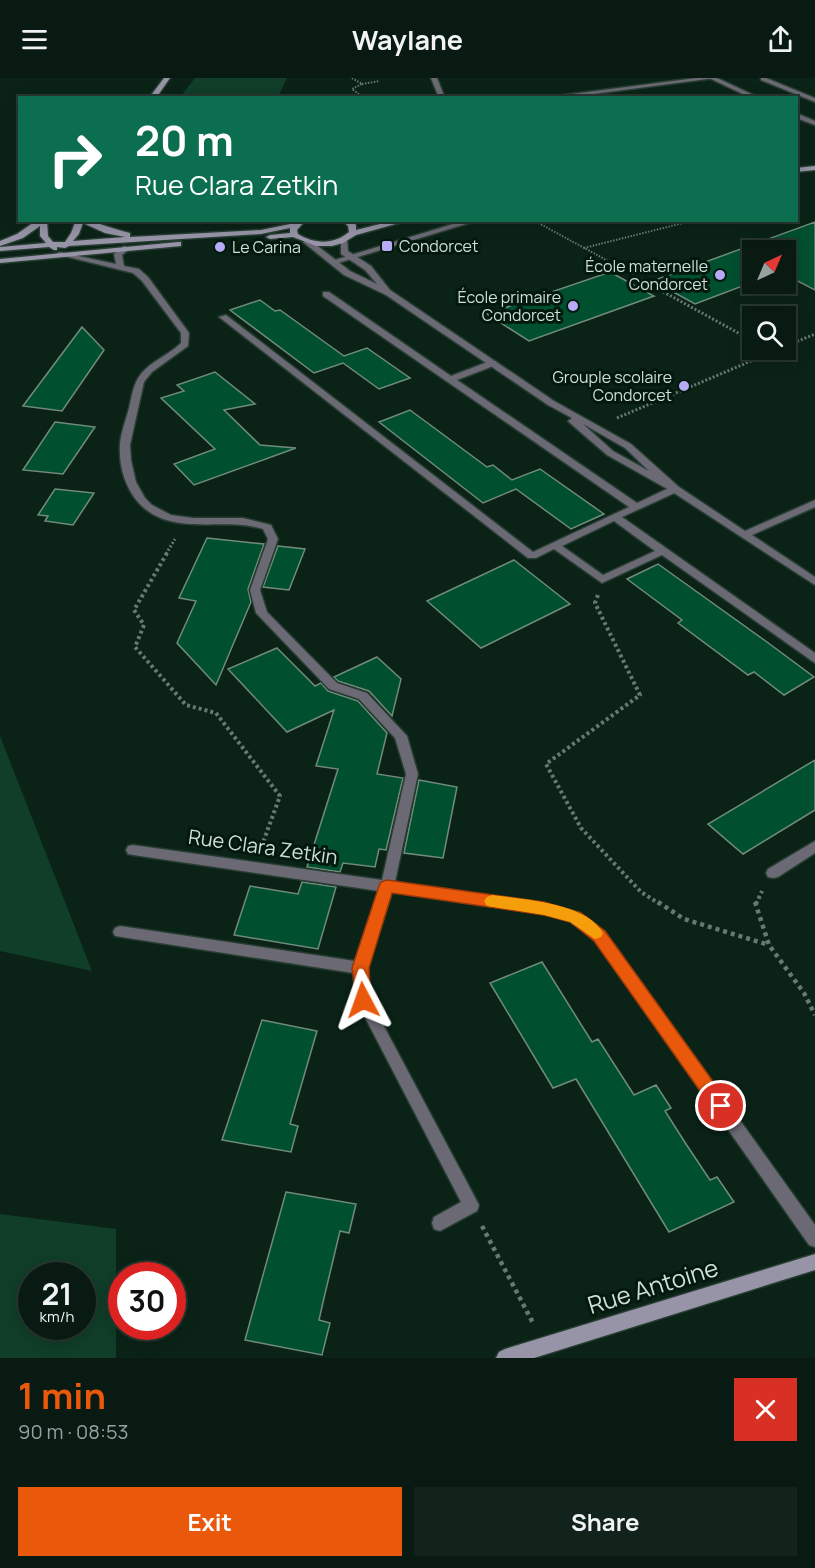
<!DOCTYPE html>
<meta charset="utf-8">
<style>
body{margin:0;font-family:Manrope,sans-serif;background:#11231a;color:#f1f3f6;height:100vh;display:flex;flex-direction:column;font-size:22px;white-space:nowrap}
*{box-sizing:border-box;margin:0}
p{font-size:20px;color:#98a19f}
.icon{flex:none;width:33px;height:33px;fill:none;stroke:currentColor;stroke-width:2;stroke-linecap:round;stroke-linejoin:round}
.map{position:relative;height:1280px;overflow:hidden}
.drawer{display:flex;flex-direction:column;background:#081a11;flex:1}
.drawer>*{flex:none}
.top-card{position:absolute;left:18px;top:18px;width:780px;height:126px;border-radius:0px;box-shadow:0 3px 15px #0003,0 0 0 2px #293831;background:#0b6e4f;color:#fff;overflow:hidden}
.needle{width:39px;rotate:44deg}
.tools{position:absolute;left:742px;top:162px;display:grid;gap:12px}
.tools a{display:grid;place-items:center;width:54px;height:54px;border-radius:0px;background:#081a11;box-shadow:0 3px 15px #0003,0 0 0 2px #293831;font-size:30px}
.speed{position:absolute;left:18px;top:1184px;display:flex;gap:12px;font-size:30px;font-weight:700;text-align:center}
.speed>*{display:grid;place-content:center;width:78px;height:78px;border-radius:50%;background:#081a11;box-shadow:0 3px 15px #0003,0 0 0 2px #293831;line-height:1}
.speed small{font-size:15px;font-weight:400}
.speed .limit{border:9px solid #d22;background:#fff;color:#111}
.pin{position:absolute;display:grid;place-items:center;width:51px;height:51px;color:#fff;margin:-26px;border:3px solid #fff;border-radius:50%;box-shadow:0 2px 6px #0007}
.me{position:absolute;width:66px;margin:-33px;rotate:356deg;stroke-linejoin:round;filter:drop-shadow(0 0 4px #0008)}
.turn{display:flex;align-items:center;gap:21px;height:126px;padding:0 18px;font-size:27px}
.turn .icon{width:78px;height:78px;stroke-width:2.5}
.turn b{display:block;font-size:42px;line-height:51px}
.round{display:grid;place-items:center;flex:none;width:63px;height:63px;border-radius:0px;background:#11231a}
.head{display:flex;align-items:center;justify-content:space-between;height:102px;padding:0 18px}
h1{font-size:36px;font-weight:700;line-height:45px;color:#ea580c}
.primary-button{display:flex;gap:12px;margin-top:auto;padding:12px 18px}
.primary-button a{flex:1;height:69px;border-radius:0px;background:#ea580c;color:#fff;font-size:24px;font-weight:700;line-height:69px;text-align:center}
.primary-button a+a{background:#11231a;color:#f1f3f6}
header{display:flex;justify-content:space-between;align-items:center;height:78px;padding:0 18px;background:#081a11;font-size:27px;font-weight:700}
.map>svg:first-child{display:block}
.green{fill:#103e28;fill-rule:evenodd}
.building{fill:#005030;stroke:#718b7b;stroke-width:1.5}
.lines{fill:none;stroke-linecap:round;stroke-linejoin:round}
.lane-casing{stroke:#273d32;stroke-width:3}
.street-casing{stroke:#273d32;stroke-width:3}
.secondary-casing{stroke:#273d32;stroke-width:3}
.path-far3{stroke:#677a70;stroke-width:2;stroke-dasharray:1.5 1.5;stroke-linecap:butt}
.path-far2{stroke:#677a70;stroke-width:3;stroke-dasharray:2 2;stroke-linecap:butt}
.path-far1{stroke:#677a70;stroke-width:4;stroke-dasharray:3 3;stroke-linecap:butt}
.path{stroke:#677a70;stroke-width:4.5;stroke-dasharray:4 4;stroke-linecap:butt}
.lane{fill:#6a6974;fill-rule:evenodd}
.street{fill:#6a6974;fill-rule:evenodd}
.secondary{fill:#9694a6;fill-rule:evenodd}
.route{fill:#ea580c;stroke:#983908;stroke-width:1.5}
.slow{fill:#f59e0b}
.poi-dot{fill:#b7abf8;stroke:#03190e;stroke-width:2}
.labels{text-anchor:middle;stroke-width:6;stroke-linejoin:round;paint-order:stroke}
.far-poi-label{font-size:16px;fill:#d1dfd7;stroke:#03190e;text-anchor:end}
.street-label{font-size:20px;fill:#d1dfd7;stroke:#03190e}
.near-street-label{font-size:24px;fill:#d1dfd7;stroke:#03190e}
</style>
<header><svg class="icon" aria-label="menu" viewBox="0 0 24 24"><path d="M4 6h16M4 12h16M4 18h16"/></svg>Waylane<svg class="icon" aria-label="share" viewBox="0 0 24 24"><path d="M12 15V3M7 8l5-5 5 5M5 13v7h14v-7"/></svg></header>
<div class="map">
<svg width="815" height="1280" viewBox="0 0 815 1280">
<rect width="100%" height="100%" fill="#0b2317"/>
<!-- green -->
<path class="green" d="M195 0H287L278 19H180Z
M0 658 92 893 0 873Z
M0 1136 116 1151V1280H0ZM32 1197H82V1248H32Z"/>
<!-- building -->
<path class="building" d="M815 144V212L786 197V172H753V204L695 226 653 203Z
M610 194 654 218 529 263 487 236Z
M260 222 275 233 280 232 344 278 367 270 410 300 379 311 343 285 314 295 230 232Z
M82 249 104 272 62 333 23 328Z
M215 294 255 326 224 332 260 367 296 370 194 407 174 386 215 371 161 320 184 313 177 307Z
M410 332 487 389 493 387 512 402 540 391 604 436 571 451 516 411 483 425 379 344Z
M55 344 95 349 63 396 23 392Z
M55 411 94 415 73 447 45 443 48 438 38 437Z
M207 460 264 466 248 511 251 524 216 607 177 565 196 523 179 520Z
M278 468 305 471 289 512 263 509Z
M514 482 570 526 481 570 427 523Z
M658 486 767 564 814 599 784 617 754 594 748 597 678 545 682 542 627 501Z
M277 570 315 608 321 605 328 613 358 623 387 655 377 696 403 700 386 772 379 771 375 789 343 785 340 794 307 789 338 691 316 688 334 632 287 654 228 591Z
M377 579 401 601 392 638 369 613 338 603 334 599Z
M815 682V732L743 776 708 746Z
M419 702 457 709 443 780 404 775Z
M302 804 336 809 318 871 234 857 250 808 298 816Z
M542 884 592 964 598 961 634 1017 656 1007 671 1030 665 1033 686 1066 710 1102 717 1099 734 1124 669 1154 576 1001 553 1010 490 905Z
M262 942 317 953 290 1046 298 1048 291 1074 222 1062Z
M286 1114 356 1126 349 1155 340 1153 324 1220 319 1242 330 1245 322 1277 245 1262Z"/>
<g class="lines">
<!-- lane casing -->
<g class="lane-casing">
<path id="lane" d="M696 0H715L563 20 556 18Z
M761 0H766L815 20V24L761 2Z
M466 142H479L335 186 328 184Z
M323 214H329L451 298 490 283H496V287L457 302 637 425 671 409H679V413L622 439 815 575V585L662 477 602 505 554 471 536 480H528L219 239 226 237 533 474 629 429 323 218ZM614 443 655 473 603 497 562 468Z
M815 763V775L778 799 773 800 768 799 766 795 768 791Z"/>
</g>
<!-- street casing -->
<g class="street-casing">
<path id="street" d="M431 0H437L445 20H439Z
M709 0H717L760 20H751Z
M796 35 815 43V47L796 40Z
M341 160H347L348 173 371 188 390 212 554 323 631 366 679 409 745 453 815 422V429L752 457 815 499V507L671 413 607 377 570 345 568 343 572 340 548 327 386 217 344 197 303 164 310 162 350 193 377 206 365 192 341 176ZM583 346 625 370 649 393 613 373Z
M124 168 131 170 122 177 124 188 139 191 148 199 189 255 188 268 152 294 144 304 130 367 131 382 136 404 145 420 152 427 171 437 193 440H243L271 447 278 461 260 512 267 534 337 605 367 615 407 658 418 696 395 804 544 826 580 835 605 854 815 1147V1169L809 1167 595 862 571 843 544 836 392 814 367 890 370 922 479 1127 477 1133 440 1153 434 1151 432 1145 434 1139 461 1124 356 922 353 895 115 858 113 854 115 850 120 848 355 883 379 813 133 777 128 776 126 772 128 768 133 767 382 802 406 696 395 660 359 621 329 611 256 535 250 512 268 461 263 451C230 441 195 452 163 441 132 430 118 397 120 366 121 354 126 342 129 330 132 318 133 306 141 296 151 283 169 277 181 265V255L142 203 133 195 56 176 60 174 116 186 114 176Z"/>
</g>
<!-- secondary casing -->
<g class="secondary-casing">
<path id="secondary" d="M164 0H170L156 20H149Z
M815 88V92L796 94V90Z
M37 142H47L48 158 53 164H65L71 155 76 142C94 142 112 151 130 155V159L261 152 295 145 298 142H306L297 152 298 156C314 166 334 167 349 154L348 148 342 142H351L356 147V152L396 142H410L356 157 343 165 332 168H316L293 159 270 161 266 159 270 157 290 155V150L261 156 69 168 65 170 57 169V172H54L49 169 0 173V169L46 165 40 158V148L23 160 0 168V163L17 156ZM83 145 105 155 125 159 73 163 79 156Z
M356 142H377L374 144Z
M178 164H181V168L0 185V181Z
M815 1176V1192L534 1280H496L499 1274 505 1271Z"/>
</g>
<!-- path-far3 -->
<path class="path-far3" d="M352 0 362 6 352 11 364 20
M362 6 379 3
M533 142 652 207
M493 143 523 142
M584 170 695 142"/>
<!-- path-far2 -->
<path class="path-far2" d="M649 206 753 263
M786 268 815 256
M617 340 777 272
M166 476 175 461"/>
<!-- path-far1 -->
<path class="path-far1" d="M167 475 134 532 144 547 135 569 186 627 216 635 280 718 261 770
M598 517 595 525 640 617 546 686 581 750 641 814 660 826
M756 826 762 813"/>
<!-- path -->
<path class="path" d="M658 824 684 841 769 867
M755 824 769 867 804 915 815 937
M482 1148 533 1245"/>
<!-- lane -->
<use href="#lane" class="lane"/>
<!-- street -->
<use href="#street" class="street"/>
<!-- secondary -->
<use href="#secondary" class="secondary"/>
</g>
<!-- route -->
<path class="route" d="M387 802 544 824 581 835 605 853 727 1023 730 1028 727 1034 721 1036 715 1034 594 863 570 844 544 837 392 815 369 890 371 922 369 927 363 929 357 927 352 890 379 808 381 804Z"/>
<!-- slow -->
<path class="slow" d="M492 817C522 821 588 825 603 855L601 859 595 861 570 844 544 837 487 828 484 823 487 819Z"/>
<!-- markers -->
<g class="poi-dot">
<rect x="381" y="162" width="12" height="12" rx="3"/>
<circle cx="220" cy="169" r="6"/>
<circle cx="720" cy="197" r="6"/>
<circle cx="573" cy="228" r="6"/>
<circle cx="684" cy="308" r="6"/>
</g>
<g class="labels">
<!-- far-poi labels -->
<g class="far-poi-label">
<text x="399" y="174" text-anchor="start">Condorcet</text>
<text x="232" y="175" text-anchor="start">Le Carina</text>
<text x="708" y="194">École maternelle<tspan x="708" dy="18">Condorcet</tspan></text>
<text x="561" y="225">École primaire<tspan x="561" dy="18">Condorcet</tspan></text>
<text x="672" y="305">Grouple scolaire<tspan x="672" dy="18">Condorcet</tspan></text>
</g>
<!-- street labels -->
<g class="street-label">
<text transform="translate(263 769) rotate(8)" y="7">Rue Clara Zetkin</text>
</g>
<!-- near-street labels -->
<g class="near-street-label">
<text transform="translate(653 1209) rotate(-17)" y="8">Rue Antoine</text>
</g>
</g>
</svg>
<div class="tools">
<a><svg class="needle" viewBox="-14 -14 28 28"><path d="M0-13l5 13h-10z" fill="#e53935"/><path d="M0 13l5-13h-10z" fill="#98a19f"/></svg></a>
<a><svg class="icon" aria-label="search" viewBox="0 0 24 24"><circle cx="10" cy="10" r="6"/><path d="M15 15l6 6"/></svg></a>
</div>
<div class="speed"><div>21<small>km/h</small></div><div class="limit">30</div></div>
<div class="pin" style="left:721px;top:1028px;background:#d93025"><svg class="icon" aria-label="arrive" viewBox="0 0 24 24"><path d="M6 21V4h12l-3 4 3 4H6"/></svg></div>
<svg class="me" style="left:363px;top:922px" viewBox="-20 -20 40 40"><path d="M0-17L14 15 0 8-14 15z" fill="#ea580c" stroke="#fff" stroke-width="4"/></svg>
<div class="top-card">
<div class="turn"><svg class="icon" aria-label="right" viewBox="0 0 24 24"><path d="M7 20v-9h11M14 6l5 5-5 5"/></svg><div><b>20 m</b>Rue Clara Zetkin</div></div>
</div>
</div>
<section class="drawer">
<div class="head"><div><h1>1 min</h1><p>90 m · 08:53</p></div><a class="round" style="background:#d93025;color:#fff"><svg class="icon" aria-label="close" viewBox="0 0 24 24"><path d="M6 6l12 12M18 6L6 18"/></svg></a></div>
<div class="primary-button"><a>Exit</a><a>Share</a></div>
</section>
